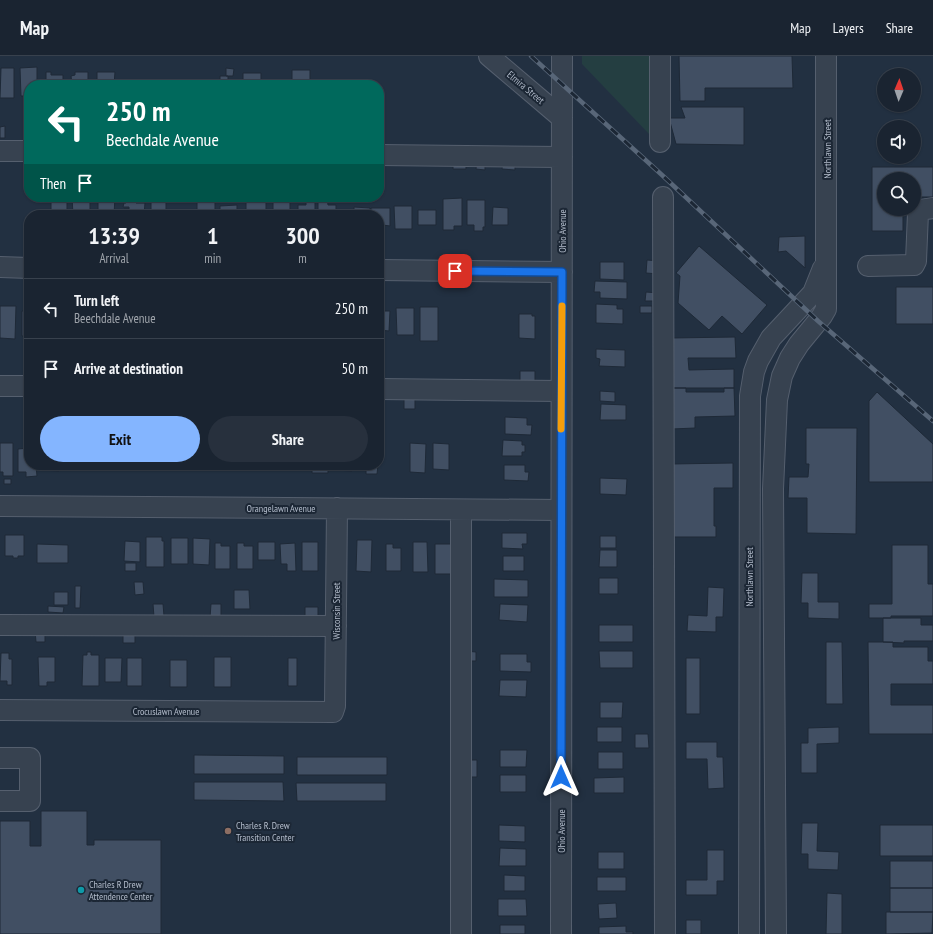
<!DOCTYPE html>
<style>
body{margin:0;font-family:"PT Sans Narrow",sans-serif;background:#27303d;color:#f1f3f6;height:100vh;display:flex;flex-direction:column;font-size:15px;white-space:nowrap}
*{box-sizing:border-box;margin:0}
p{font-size:13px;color:#9fa4ab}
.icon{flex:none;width:22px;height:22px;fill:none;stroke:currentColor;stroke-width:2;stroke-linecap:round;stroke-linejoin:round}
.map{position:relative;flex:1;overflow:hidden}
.sheet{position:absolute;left:24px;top:154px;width:360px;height:260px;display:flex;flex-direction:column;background:#1a2431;border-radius:16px;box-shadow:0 1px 3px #0004,0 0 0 1px #38414d}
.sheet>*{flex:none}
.top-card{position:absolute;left:24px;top:24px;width:360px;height:122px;border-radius:16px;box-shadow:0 1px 3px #0004,0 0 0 1px #38414d;background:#00695c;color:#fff;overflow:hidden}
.needle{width:26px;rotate:2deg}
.controls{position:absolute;left:877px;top:12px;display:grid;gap:8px}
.controls a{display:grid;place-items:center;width:44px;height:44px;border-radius:50%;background:#1a2431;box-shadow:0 1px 3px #0004,0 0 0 1px #38414d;font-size:20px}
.pin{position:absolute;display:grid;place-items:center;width:34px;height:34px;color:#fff;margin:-17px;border-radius:8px;box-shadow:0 2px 6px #0006}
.me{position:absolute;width:44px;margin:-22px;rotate:0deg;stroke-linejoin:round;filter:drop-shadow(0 0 3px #0008)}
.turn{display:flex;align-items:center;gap:14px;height:84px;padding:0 16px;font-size:18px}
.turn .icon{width:52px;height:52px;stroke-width:2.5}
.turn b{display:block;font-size:28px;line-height:34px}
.then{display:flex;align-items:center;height:38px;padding:0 16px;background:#0003;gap:8px;font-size:15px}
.eta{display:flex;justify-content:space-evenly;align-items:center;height:68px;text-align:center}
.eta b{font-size:24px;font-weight:800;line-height:28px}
.action{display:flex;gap:8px;margin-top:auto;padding:8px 16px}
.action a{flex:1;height:46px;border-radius:24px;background:#84b5ff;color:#111;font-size:16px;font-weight:800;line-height:46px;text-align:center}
.action a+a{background:#27303d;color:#f1f3f6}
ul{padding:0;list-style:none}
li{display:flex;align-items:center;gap:12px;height:60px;padding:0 16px;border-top:1px solid #38414d}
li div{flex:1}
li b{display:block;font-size:15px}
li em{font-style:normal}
header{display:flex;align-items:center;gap:24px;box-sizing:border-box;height:56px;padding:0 20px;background:#1a2431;border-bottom:1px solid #38414d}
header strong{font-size:19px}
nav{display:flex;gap:22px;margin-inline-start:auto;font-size:14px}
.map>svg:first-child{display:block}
.green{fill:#243e41}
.building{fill:#414f63;stroke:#1e2937}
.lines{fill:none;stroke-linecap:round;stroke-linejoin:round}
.minor-casing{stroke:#555f6e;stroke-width:22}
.minor{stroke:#374250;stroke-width:20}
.rail-casing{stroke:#586678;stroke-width:4.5}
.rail{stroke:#1c2735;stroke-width:3;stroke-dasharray:9;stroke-linecap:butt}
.route-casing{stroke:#114b97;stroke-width:10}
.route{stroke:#1a73e8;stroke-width:7}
.slow{stroke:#f59e0b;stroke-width:7}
.education-dot{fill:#8d6e63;stroke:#1c2735;stroke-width:1.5}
.culture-dot{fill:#0f9aa8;stroke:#1c2735;stroke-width:1.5}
.labels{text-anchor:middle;stroke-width:4;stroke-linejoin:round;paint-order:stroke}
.street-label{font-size:10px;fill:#b3bccb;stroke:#1c2735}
.poi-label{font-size:10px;fill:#b3bccb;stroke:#1c2735;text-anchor:start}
</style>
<header>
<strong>Map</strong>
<nav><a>Map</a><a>Layers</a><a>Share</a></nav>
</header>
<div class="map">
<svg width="933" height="878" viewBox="0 0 933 878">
<rect width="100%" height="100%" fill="#223041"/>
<!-- green -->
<path class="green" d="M582 0H650V79L582 8Z"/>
<!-- building -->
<path class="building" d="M679 0H792L793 32H705V45H680Z
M37 11V29H29V40H21L20 12Z
M1 12H14V42H0Z
M226 12 234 13 233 20H226Z
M292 14H310V29H292Z
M46 16H51V19H63V29H46Z
M75 16H88V29H72L71 20 75 19Z
M97 16H115L114 29H97Z
M243 17H261V26H243Z
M220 20H228V28H230V29H220Z
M681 51H744V89L676 88 669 62H685Z
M5 70V82H0V71Z
M453 101H466V113H453Z
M477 101H485V114L476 113Z
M503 101H515V114L502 113Z
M872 111H933V141H915L914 143V123H884V153H903V175H872Z
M51 141H67V159H51Z
M72 141H90V159H73Z
M98 141H115L114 159H98Z
M126 141H136V147H145L144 159H124V153H129V151H123L124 147H126Z
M151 141H166V159H151Z
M197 141H215V159H197Z
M318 141H327L328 149H336V159H318Z
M273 142H290V159H273Z
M462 142V170H454V174H443V143Z
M306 144H315V159H298V149H306Z
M467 144H485V171H483V175H474V169H467Z
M246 145H266V159H246Z
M237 149V157H241V159H220V150Z
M394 150H412V173H395Z
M354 151 370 152V159H354Z
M493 151 508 152V169H492Z
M371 152H390V170L383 169V173H379V159H371Z
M418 154H436V169H418Z
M805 180V212L786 195 778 196 779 181Z
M699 190 767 249 742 278 722 260 709 274 678 247 680 220 676 217Z
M647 204 660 205 659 218 646 217Z
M600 206H624V224L600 223Z
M595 225 627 226V243L600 242V236H594Z
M896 231H933V268H896Z
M646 236 659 237 658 245H645Z
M596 248 617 249V253H623V268L596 267Z
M0 250H16L15 283 0 282Z
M640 250H652V257H640Z
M420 251H438V285H420Z
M396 252H414V279H397Z
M26 253H29V280H22V255H25Z
M379 255H390L389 275 379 274Z
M519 258H532V260H535V283L519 282Z
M735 281 736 302H688L689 314 734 313V332H671V282Z
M596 293 625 294V311L599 310 600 303 596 302Z
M520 315H535V327L520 326Z
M671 332H686V336H724V332H734L735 360 695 361V372L672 373Z
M600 335 615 336V346L600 345Z
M877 336 933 388V426H869V345Z
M404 337H415V353H404Z
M601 348 626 349V364H600Z
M505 361 527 362V369H532L531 379 505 378Z
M806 372H857L856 478 807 477V442H788L789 421H808L809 408H806Z
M503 384 522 385V389H525V396H522V400H502Z
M0 387H13V420H3V416H0Z
M410 387 426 388 425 417 410 416Z
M433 387 449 388V414L433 413Z
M29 392V409H36L37 420 26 421V416H18V393Z
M733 407V432H714V470H716V481H671V408Z
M43 409H59V415L43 414Z
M98 409H114V413H109V410Z
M177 409H193V414L177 413Z
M200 409H215V411L200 410Z
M222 409H238V413H231V410H222Z
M243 409H259V413H252V410H243Z
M268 409H284V413H268Z
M312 409H328V417H312Z
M335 409H352V415L335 414Z
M366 409H378L377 418H366Z
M504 409H525V416H529L528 425 504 424Z
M600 422 627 423 626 439 600 438Z
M4 423H11V428H4Z
M502 477H527V488H522L523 493 502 492Z
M5 479H24V500H18V502H13V500H5Z
M600 480H616V492H600Z
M146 481H162V485H164V511H146Z
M171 482H188V508H171Z
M193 482 210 483 209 509 193 508Z
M357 484H372L371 516 356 515Z
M125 485 140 486V506L124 505Z
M258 486H275V504H258Z
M302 486H318V515H302Z
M413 486H427L428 516H413Z
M215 487H221V490H230V513H215Z
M237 487H244V490H253V513H237Z
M295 487 296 515H287V508H281L280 488Z
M37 488 68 489V507H37Z
M386 488H393V492H401V515H386Z
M435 488H453V518H435Z
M892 489H928V528H933V560H891V562H869V548H892Z
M600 494H617V511H599Z
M503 500H524V515H503Z
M125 507H136V515H125Z
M802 517H818V546H839V563L808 562V547H801Z
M599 522H618V538H599Z
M494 523 528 524V541H494Z
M134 526H143L144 538 135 539Z
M75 530H81L80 552H75Z
M708 531 724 532 723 561H716V576L687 575 688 559 707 560Z
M234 534H249L250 553H234Z
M54 536H68V549H54Z
M153 548H163L164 560 154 561Z
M211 548H221V562H210Z
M500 548 528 549 527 566 499 564Z
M48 550 64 551 63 557 48 556Z
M305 551H318V564H305Z
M883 562H921V569H933V585H904V587L883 586Z
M599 569H633V586H599Z
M45 573V586H36L35 574Z
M123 575H135V587H123Z
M826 586H842L843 648H826Z
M868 586H893V591H928V605H933V628H891V649H933V678H869Z
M465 595 476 596V605H464Z
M599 595H633V612H600Z
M87 596H91V599H99V630H82L83 599H87Z
M1 597H9V603H12V629H7V625H0Z
M500 598H527V606H531V616L500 615Z
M38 601H55V626H47V630H39Z
M214 601H231V631H214Z
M105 602H122L121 626H105Z
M127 602H142V630H127Z
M288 602H297V630H288Z
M686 602H700V658H686Z
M170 604H187V631H170Z
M500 624H527L526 641 499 640Z
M600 646H623L622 662H600Z
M597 671H622V686H597Z
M839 671V687L817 688V717H801V687H808V672Z
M635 678H648L649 692H635Z
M686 686H717V701H723L724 732 708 733 707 703H686Z
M500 694H527L526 711H500Z
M598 696H623V713H598Z
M194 699 284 700V718H194Z
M297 701H387V719H297Z
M464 704H477V721H465Z
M500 719H526V736H500Z
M624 721V737H594V722Z
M194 726H283L284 745 194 744Z
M296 727H386V745H297Z
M41 755H87V789H94V784H161V878H0V765H30V790H41Z
M802 767H818L817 795 839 796 838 814 808 813V798H801Z
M499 769 525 770V786L499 785Z
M880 769H933V800H880Z
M500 792 526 793V810H499Z
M707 794H724V825H717V839H686V824H707Z
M598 796H624V813H598Z
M890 805H933V832H890Z
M504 819 525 820V835H504Z
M597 821H626V835H597Z
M890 832H933V856H890Z
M827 837 842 838V878H826Z
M498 843H526L527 860H498Z
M616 847 617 862 599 863 598 848Z
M886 856H933L932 877 886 878Z
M686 864H701V878H686Z
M500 869H525V878H500Z
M626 870V876H633V878H599V871Z"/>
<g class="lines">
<!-- minor casing -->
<g class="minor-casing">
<path id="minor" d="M489 0 562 62
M660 86V0
M0 95H29
M379 99 562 101
M663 141 665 878
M868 210 914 209 916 205 918 157 920 154 933 152
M0 211 29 212
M379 214 562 216
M0 330H29
M379 333 561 335
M0 450 561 454
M461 454V878
M0 569 336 570
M0 654 333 656 335 650 337 452
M0 702H30V745H0
M561 878 562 0
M749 878 750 340 754 316 758 305 771 282 813 237 823 212
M776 878 773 433 777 344 782 320 790 302 799 288 822 260 826 253V0"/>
</g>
<!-- minor -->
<use href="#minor" class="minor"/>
<!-- rail casing -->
<g class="rail-casing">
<path id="rail" d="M531 0 662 119 818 265 933 365"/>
</g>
<!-- rail -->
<use href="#rail" class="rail"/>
</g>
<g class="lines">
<!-- route casing -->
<g class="route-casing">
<path id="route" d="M455 215 562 216 561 721"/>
</g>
<!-- route -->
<use href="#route" class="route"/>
<!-- slow -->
<path class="slow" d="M561 373 562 250"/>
</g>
<!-- markers -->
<circle class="education-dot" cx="228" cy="775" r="4"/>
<circle class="culture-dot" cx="81" cy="834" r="4"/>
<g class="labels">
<!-- street labels -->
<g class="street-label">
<text transform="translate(526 31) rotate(40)" y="4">Elmira Street</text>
<text transform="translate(827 93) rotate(-90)" y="4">Northlawn Street</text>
<text transform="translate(562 175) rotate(-90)" y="4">Ohio Avenue</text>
<text x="281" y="456">Orangelawn Avenue</text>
<text transform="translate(749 521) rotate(-90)" y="4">Northlawn Street</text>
<text transform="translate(336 555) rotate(-90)" y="4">Wisconsin Street</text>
<text x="166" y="659">Crocuslawn Avenue</text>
<text transform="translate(561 775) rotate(-90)" y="4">Ohio Avenue</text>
</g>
<!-- poi labels -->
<g class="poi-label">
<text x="236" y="773">Charles R. Drew<tspan x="236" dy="12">Transition Center</tspan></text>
<text x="89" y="832">Charles R Drew<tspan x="89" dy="12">Attendence Center</tspan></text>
</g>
</g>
</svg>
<div class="controls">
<a><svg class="needle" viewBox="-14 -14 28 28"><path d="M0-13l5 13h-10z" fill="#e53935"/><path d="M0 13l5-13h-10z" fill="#9fa4ab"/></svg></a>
<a><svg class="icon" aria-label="sound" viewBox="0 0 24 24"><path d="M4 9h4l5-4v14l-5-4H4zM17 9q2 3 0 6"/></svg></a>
<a><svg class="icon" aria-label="search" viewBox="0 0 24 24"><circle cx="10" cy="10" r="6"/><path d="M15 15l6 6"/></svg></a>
</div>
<div class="pin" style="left:455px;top:215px;background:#d93025"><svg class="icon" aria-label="arrive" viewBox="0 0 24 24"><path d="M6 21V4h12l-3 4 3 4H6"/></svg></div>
<svg class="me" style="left:561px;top:721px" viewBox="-20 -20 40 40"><path d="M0-17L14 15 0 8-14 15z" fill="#1a73e8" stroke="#fff" stroke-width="4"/></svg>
<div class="top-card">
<div class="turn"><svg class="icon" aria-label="left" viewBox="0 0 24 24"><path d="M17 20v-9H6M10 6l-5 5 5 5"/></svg><div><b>250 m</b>Beechdale Avenue</div></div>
<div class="then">Then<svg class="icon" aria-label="arrive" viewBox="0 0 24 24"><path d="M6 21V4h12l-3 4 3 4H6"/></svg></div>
</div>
<section class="sheet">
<div class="eta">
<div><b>13:39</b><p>Arrival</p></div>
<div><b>1</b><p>min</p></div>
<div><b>300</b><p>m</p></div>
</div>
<ul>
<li><svg class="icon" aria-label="left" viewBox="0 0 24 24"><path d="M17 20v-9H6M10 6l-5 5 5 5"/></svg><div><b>Turn left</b><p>Beechdale Avenue</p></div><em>250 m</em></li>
<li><svg class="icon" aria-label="arrive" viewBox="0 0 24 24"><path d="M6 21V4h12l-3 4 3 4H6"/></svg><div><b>Arrive at destination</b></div><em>50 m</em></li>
</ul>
<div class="action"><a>Exit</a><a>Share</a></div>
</section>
</div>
